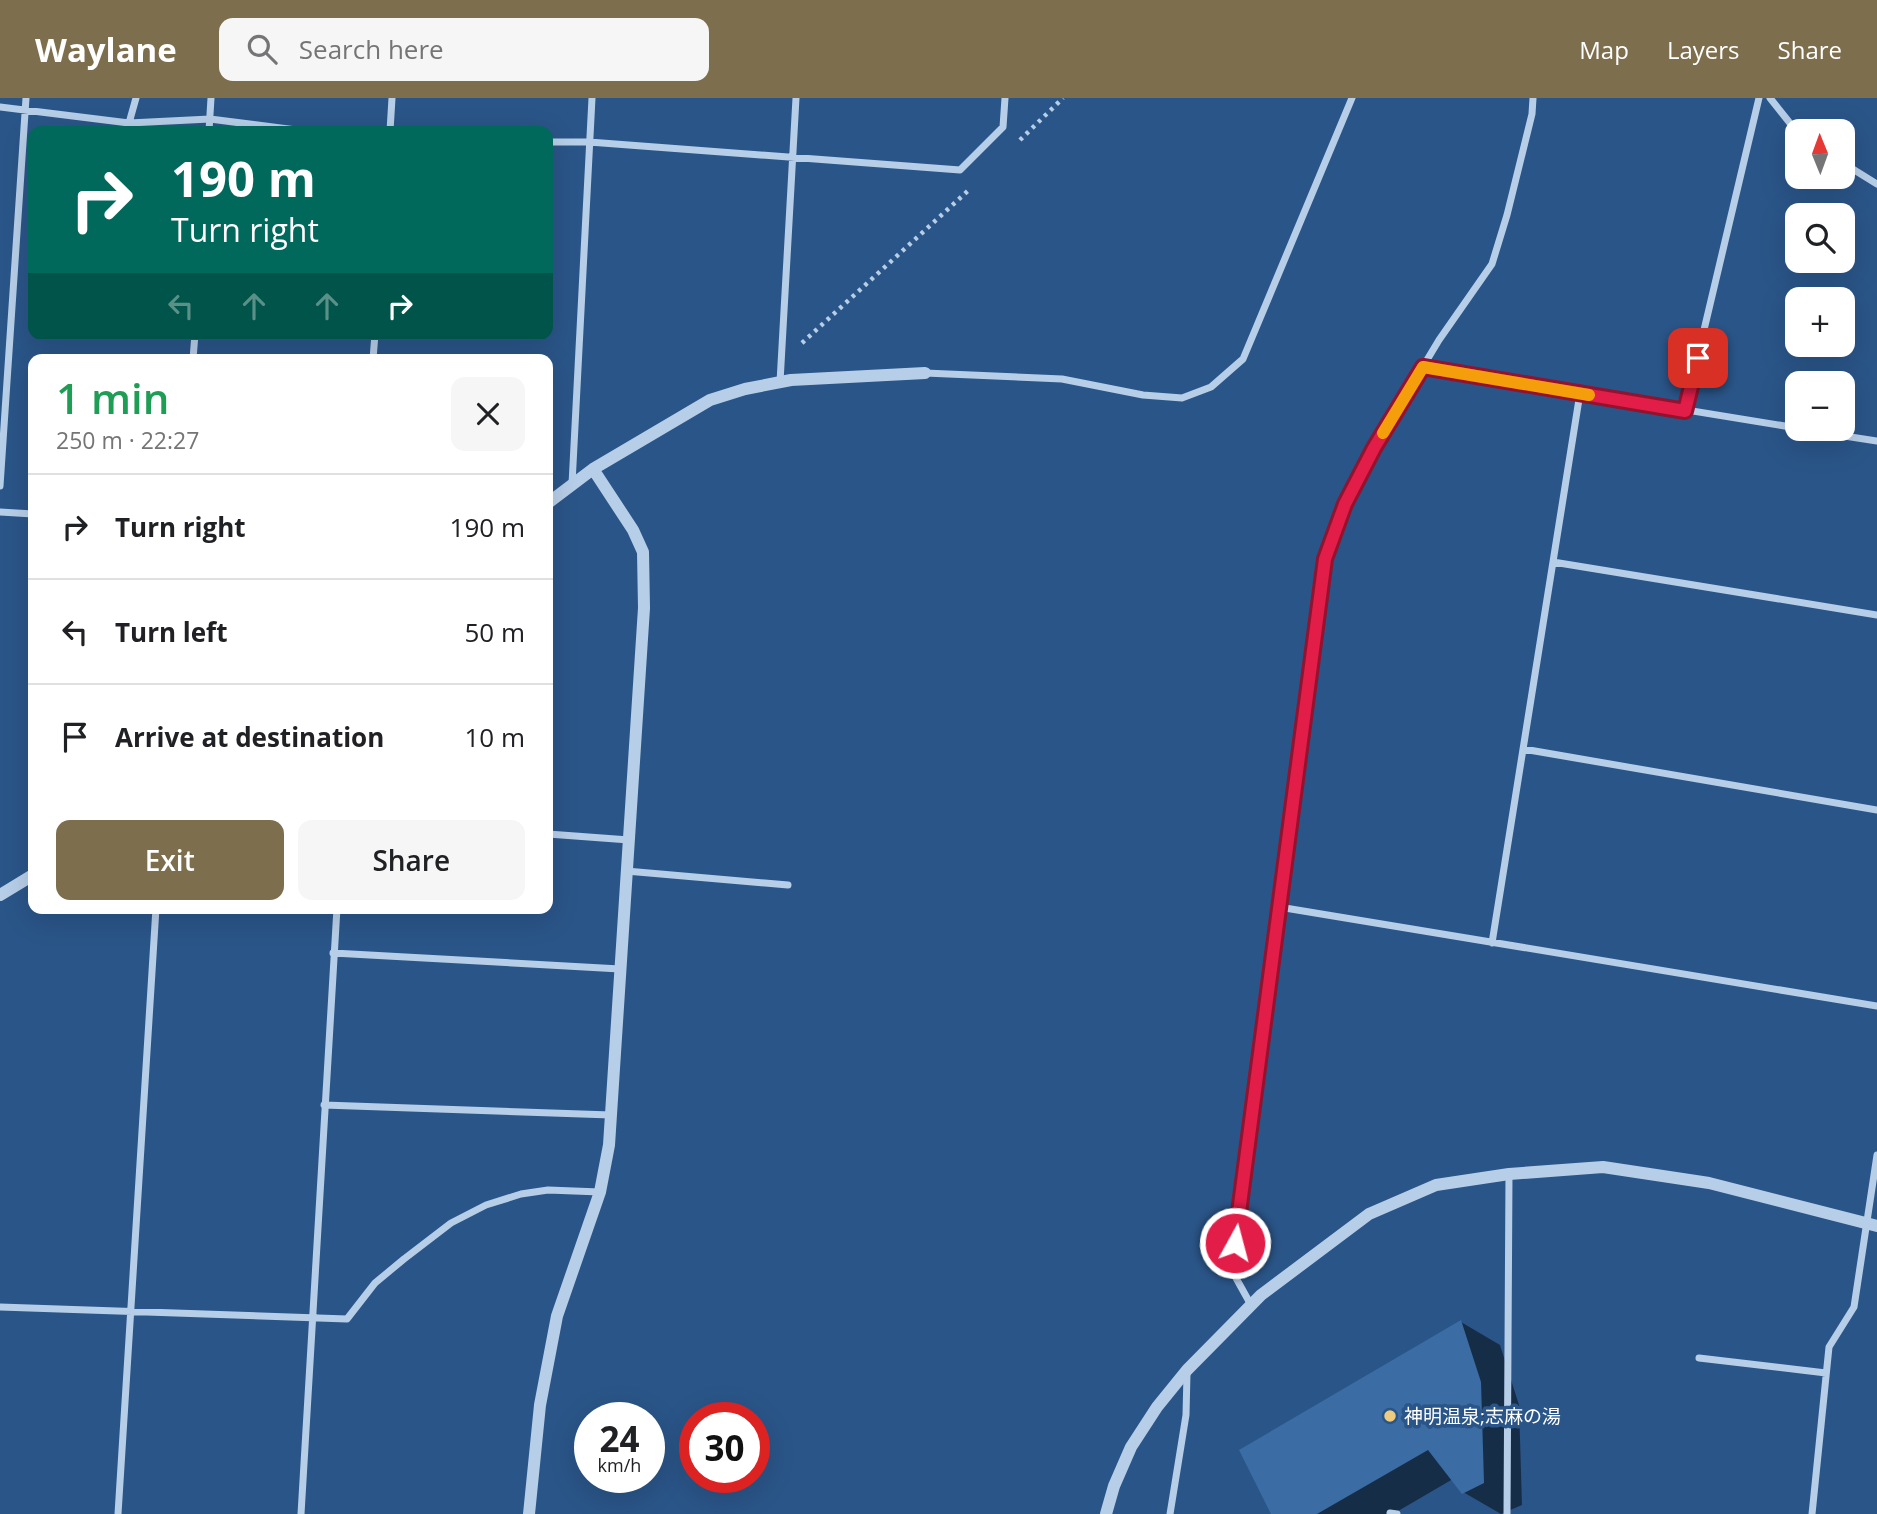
<!DOCTYPE html>
<meta charset="utf-8">
<style>
body{margin:0;font-family:"Open Sans","Noto Sans JP",sans-serif;background:#f6f6f6;color:#202124;height:100vh;display:flex;flex-direction:column;font-size:26px;white-space:nowrap}
*{box-sizing:border-box;margin:0}
p{font-size:23px;color:#757577}
.icon{flex:none;width:38px;height:38px;fill:none;stroke:currentColor;stroke-width:2;stroke-linecap:round;stroke-linejoin:round}
.map{position:relative;flex:1;overflow:hidden}
.panel{position:absolute;left:28px;top:256px;width:525px;height:560px;display:flex;flex-direction:column;background:#fff;border-radius:14px;box-shadow:0 7px 28px #0002}
.panel>*{flex:none}
.hud{position:absolute;left:28px;top:28px;width:525px;height:214px;border-radius:14px;box-shadow:0 7px 28px #0002;background:#00695c;color:#fff;overflow:hidden}
.needle{width:46px;rotate:359deg}
.fabs{position:absolute;left:1785px;top:21px;display:grid;gap:14px}
.fabs a{display:grid;place-items:center;width:70px;height:70px;border-radius:14px;background:#fff;box-shadow:0 7px 28px #0002;font-size:35px}
.speed{position:absolute;left:574px;top:1304px;display:flex;gap:14px;font-size:35px;font-weight:700;text-align:center}
.speed>*{display:grid;place-content:center;width:91px;height:91px;border-radius:50%;background:#fff;box-shadow:0 7px 28px #0002;line-height:1}
.speed small{font-size:18px;font-weight:400}
.speed .limit{border:10px solid #d22;background:#fff;color:#111}
.pin{position:absolute;display:grid;place-items:center;width:60px;height:60px;color:#fff;margin:-30px;border-radius:14px;box-shadow:0 4px 10px #0006}
.me{position:absolute;width:77px;margin:-38px;rotate:7deg;stroke-linejoin:round;filter:drop-shadow(0 0 5px #0008)}
.turn{display:flex;align-items:center;gap:24px;height:147px;padding:0 28px;font-size:32px}
.turn .icon{width:91px;height:91px;stroke-width:2.5}
.turn b{display:block;font-size:49px;line-height:60px}
.lanes{display:flex;align-items:center;height:66px;padding:0 28px;background:#0003;justify-content:center;gap:35px;direction:ltr}
.lanes .off{opacity:.35}
.round{display:grid;place-items:center;flex:none;width:74px;height:74px;border-radius:14px;background:#f6f6f6}
.summary{display:flex;align-items:center;justify-content:space-between;height:119px;padding:0 28px}
h1{font-size:42px;font-weight:600;line-height:52px;color:#1e9e55}
.primary-button{display:flex;gap:14px;margin-top:auto;padding:14px 28px}
.primary-button a{flex:1;height:80px;border-radius:14px;background:#7d6e4d;color:#fff;font-size:28px;font-weight:600;line-height:80px;text-align:center}
.primary-button a+a{background:#f6f6f6;color:#202124}
ul{padding:0;list-style:none}
li{display:flex;align-items:center;gap:21px;height:105px;padding:0 28px;border-top:2px solid #e0e0e0}
li div{flex:1}
li b{display:block;font-size:26px}
li em{font-style:normal}
header{display:flex;align-items:center;gap:42px;box-sizing:border-box;height:98px;padding:0 35px;background:#7d6e4d;color:#fff}
header strong{font-size:33px}
nav{display:flex;gap:38px;margin-inline-start:auto;font-size:24px}
.search{width:490px;height:63px;background:#f6f6f6;display:flex;align-items:center;gap:18px;box-sizing:border-box;padding:0 24px;border-radius:14px;color:#757577;font-size:26px}
.map>svg:first-child{display:block}
.shadow{fill:#0007}
.building{fill:#3b6ca4}
.lines{fill:none;stroke-linecap:round;stroke-linejoin:round}
.path{stroke:#b7cee8;stroke-width:4.5;stroke-dasharray:3.5 5;stroke-linecap:butt}
.minor{stroke:#b7cee8;stroke-width:7}
.tertiary{stroke:#b7cee8;stroke-width:12}
.route-casing{stroke:#92132f;stroke-width:18}
.route{stroke:#e11d48;stroke-width:12}
.slow{stroke:#f59e0b;stroke-width:12}
.poi-dot{fill:#eecc7f;stroke:#2a5588;stroke-width:2.5}
.labels{text-anchor:middle;stroke-width:7;stroke-linejoin:round;paint-order:stroke}
.poi-label{font-size:19px;fill:#fff;stroke:#2a5588;text-anchor:start}
</style>
<header>
<strong>Waylane</strong>
<div class="search"><svg class="icon" aria-label="search" viewBox="0 0 24 24"><circle cx="10" cy="10" r="6"/><path d="M15 15l6 6"/></svg>Search here</div>
<nav><a>Map</a><a>Layers</a><a>Share</a></nav>
</header>
<div class="map">
<svg width="1877" height="1416" viewBox="0 0 1877 1416">
<rect width="100%" height="100%" fill="#2a5588"/>
<!-- shadow -->
<path class="shadow" d="M1461 1224 1500 1247 1519 1307 1522 1407 1501 1416 1463 1394 1453 1381 1393 1416H1273Z"/>
<!-- building -->
<path class="building" d="M1461 1222 1481 1284 1484 1385 1462 1396 1428 1352 1317 1416H1271L1239 1352Z"/>
<g class="lines">
<!-- path -->
<path class="path" d="M1020 42 1063 0
M802 245 971 90"/>
<!-- minor -->
<path class="minor" d="M1770 0 1797 34
M0 9 129 25 210 21 304 33
M129 25 136 0
M209 33 211 0
M390 33 392 0
M548 44H589L960 72 1003 29 1005 0
M1843 65 1877 86
M193 261 195 236
M373 261 375 236
M1423 269 1797 330
M925 275 1062 281 1143 297 1182 300 1211 289 1243 261 1352 0
M780 284 796 0
M1685 312 1759 0
M1799 331 1877 343
M572 386 592 0
M0 388 26 0
M0 414 33 416
M1553 464 1877 517
M1523 651 1877 712
M548 736 629 742
M626 773 788 787
M1279 809 1877 908
M1492 845 1580 295
M333 855 620 871
M324 1007 611 1017
M1251 1207 1231 1171 1325 461 1345 406 1374 350 1439 242 1492 166 1507 117 1532 16 1533 0
M0 1209 347 1221 375 1185 404 1161 451 1125 486 1107 521 1096 548 1092 600 1094
M1699 1260 1826 1275
M1390 1415 1397 1416
M118 1416 156 810
M301 1416 337 810
M1170 1416 1186 1317 1187 1275
M1507 1416 1509 1076
M1812 1416 1829 1249 1854 1209 1877 1057"/>
<!-- tertiary -->
<path class="tertiary" d="M548 405 593 371 710 302 745 291 791 282 925 275
M0 797 33 777
M529 1416 540 1307 557 1218 600 1094 609 1047 644 510 643 454 633 432 593 371
M1106 1416 1114 1388 1131 1349 1157 1309 1187 1272 1261 1197 1369 1116 1436 1087 1509 1076 1603 1069 1709 1085 1877 1128"/>
</g>
<g class="lines">
<!-- route casing -->
<g class="route-casing">
<path id="route" d="M1235 1145 1325 461 1345 406 1374 350 1423 269 1685 313 1698 260"/>
</g>
<!-- route -->
<use href="#route" class="route"/>
<!-- slow -->
<path class="slow" d="M1383 335 1423 269 1589 297"/>
</g>
<!-- markers -->
<circle class="poi-dot" cx="1390" cy="1318" r="7"/>
<g class="labels">
<!-- poi labels -->
<g class="poi-label">
<text x="1404" y="1325">神明温泉;志麻の湯</text>
</g>
</g>
</svg>
<div class="fabs">
<a><svg class="needle" viewBox="-14 -14 28 28"><path d="M0-13l5 13h-10z" fill="#e53935"/><path d="M0 13l5-13h-10z" fill="#757577"/></svg></a>
<a><svg class="icon" aria-label="search" viewBox="0 0 24 24"><circle cx="10" cy="10" r="6"/><path d="M15 15l6 6"/></svg></a>
<a>+</a>
<a>−</a>
</div>
<div class="speed"><div>24<small>km/h</small></div><div class="limit">30</div></div>
<div class="pin" style="left:1698px;top:260px;background:#d93025"><svg class="icon" aria-label="arrive" viewBox="0 0 24 24"><path d="M6 21V4h12l-3 4 3 4H6"/></svg></div>
<svg class="me" style="left:1235px;top:1145px" viewBox="-20 -20 40 40"><circle r="17" fill="#e11d48" stroke="#fff" stroke-width="3"/><path d="M0-11L8 9 0 5-8 9z" fill="#fff"/></svg>
<div class="hud">
<div class="turn"><svg class="icon" aria-label="right" viewBox="0 0 24 24"><path d="M7 20v-9h11M14 6l5 5-5 5"/></svg><div><b>190 m</b>Turn right</div></div>
<div class="lanes"><svg class="icon off" aria-label="left" viewBox="0 0 24 24"><path d="M17 20v-9H6M10 6l-5 5 5 5"/></svg><svg class="icon off" aria-label="ahead" viewBox="0 0 24 24"><path d="M12 20V5M6 11l6-6 6 6"/></svg><svg class="icon off" aria-label="ahead" viewBox="0 0 24 24"><path d="M12 20V5M6 11l6-6 6 6"/></svg><svg class="icon" aria-label="right" viewBox="0 0 24 24"><path d="M7 20v-9h11M14 6l5 5-5 5"/></svg></div>
</div>
<section class="panel">
<div class="summary"><div><h1>1 min</h1><p>250 m · 22:27</p></div><a class="round"><svg class="icon" aria-label="close" viewBox="0 0 24 24"><path d="M6 6l12 12M18 6L6 18"/></svg></a></div>
<ul>
<li><svg class="icon" aria-label="right" viewBox="0 0 24 24"><path d="M7 20v-9h11M14 6l5 5-5 5"/></svg><div><b>Turn right</b></div><em>190 m</em></li>
<li><svg class="icon" aria-label="left" viewBox="0 0 24 24"><path d="M17 20v-9H6M10 6l-5 5 5 5"/></svg><div><b>Turn left</b></div><em>50 m</em></li>
<li><svg class="icon" aria-label="arrive" viewBox="0 0 24 24"><path d="M6 21V4h12l-3 4 3 4H6"/></svg><div><b>Arrive at destination</b></div><em>10 m</em></li>
</ul>
<div class="primary-button"><a>Exit</a><a>Share</a></div>
</section>
</div>
